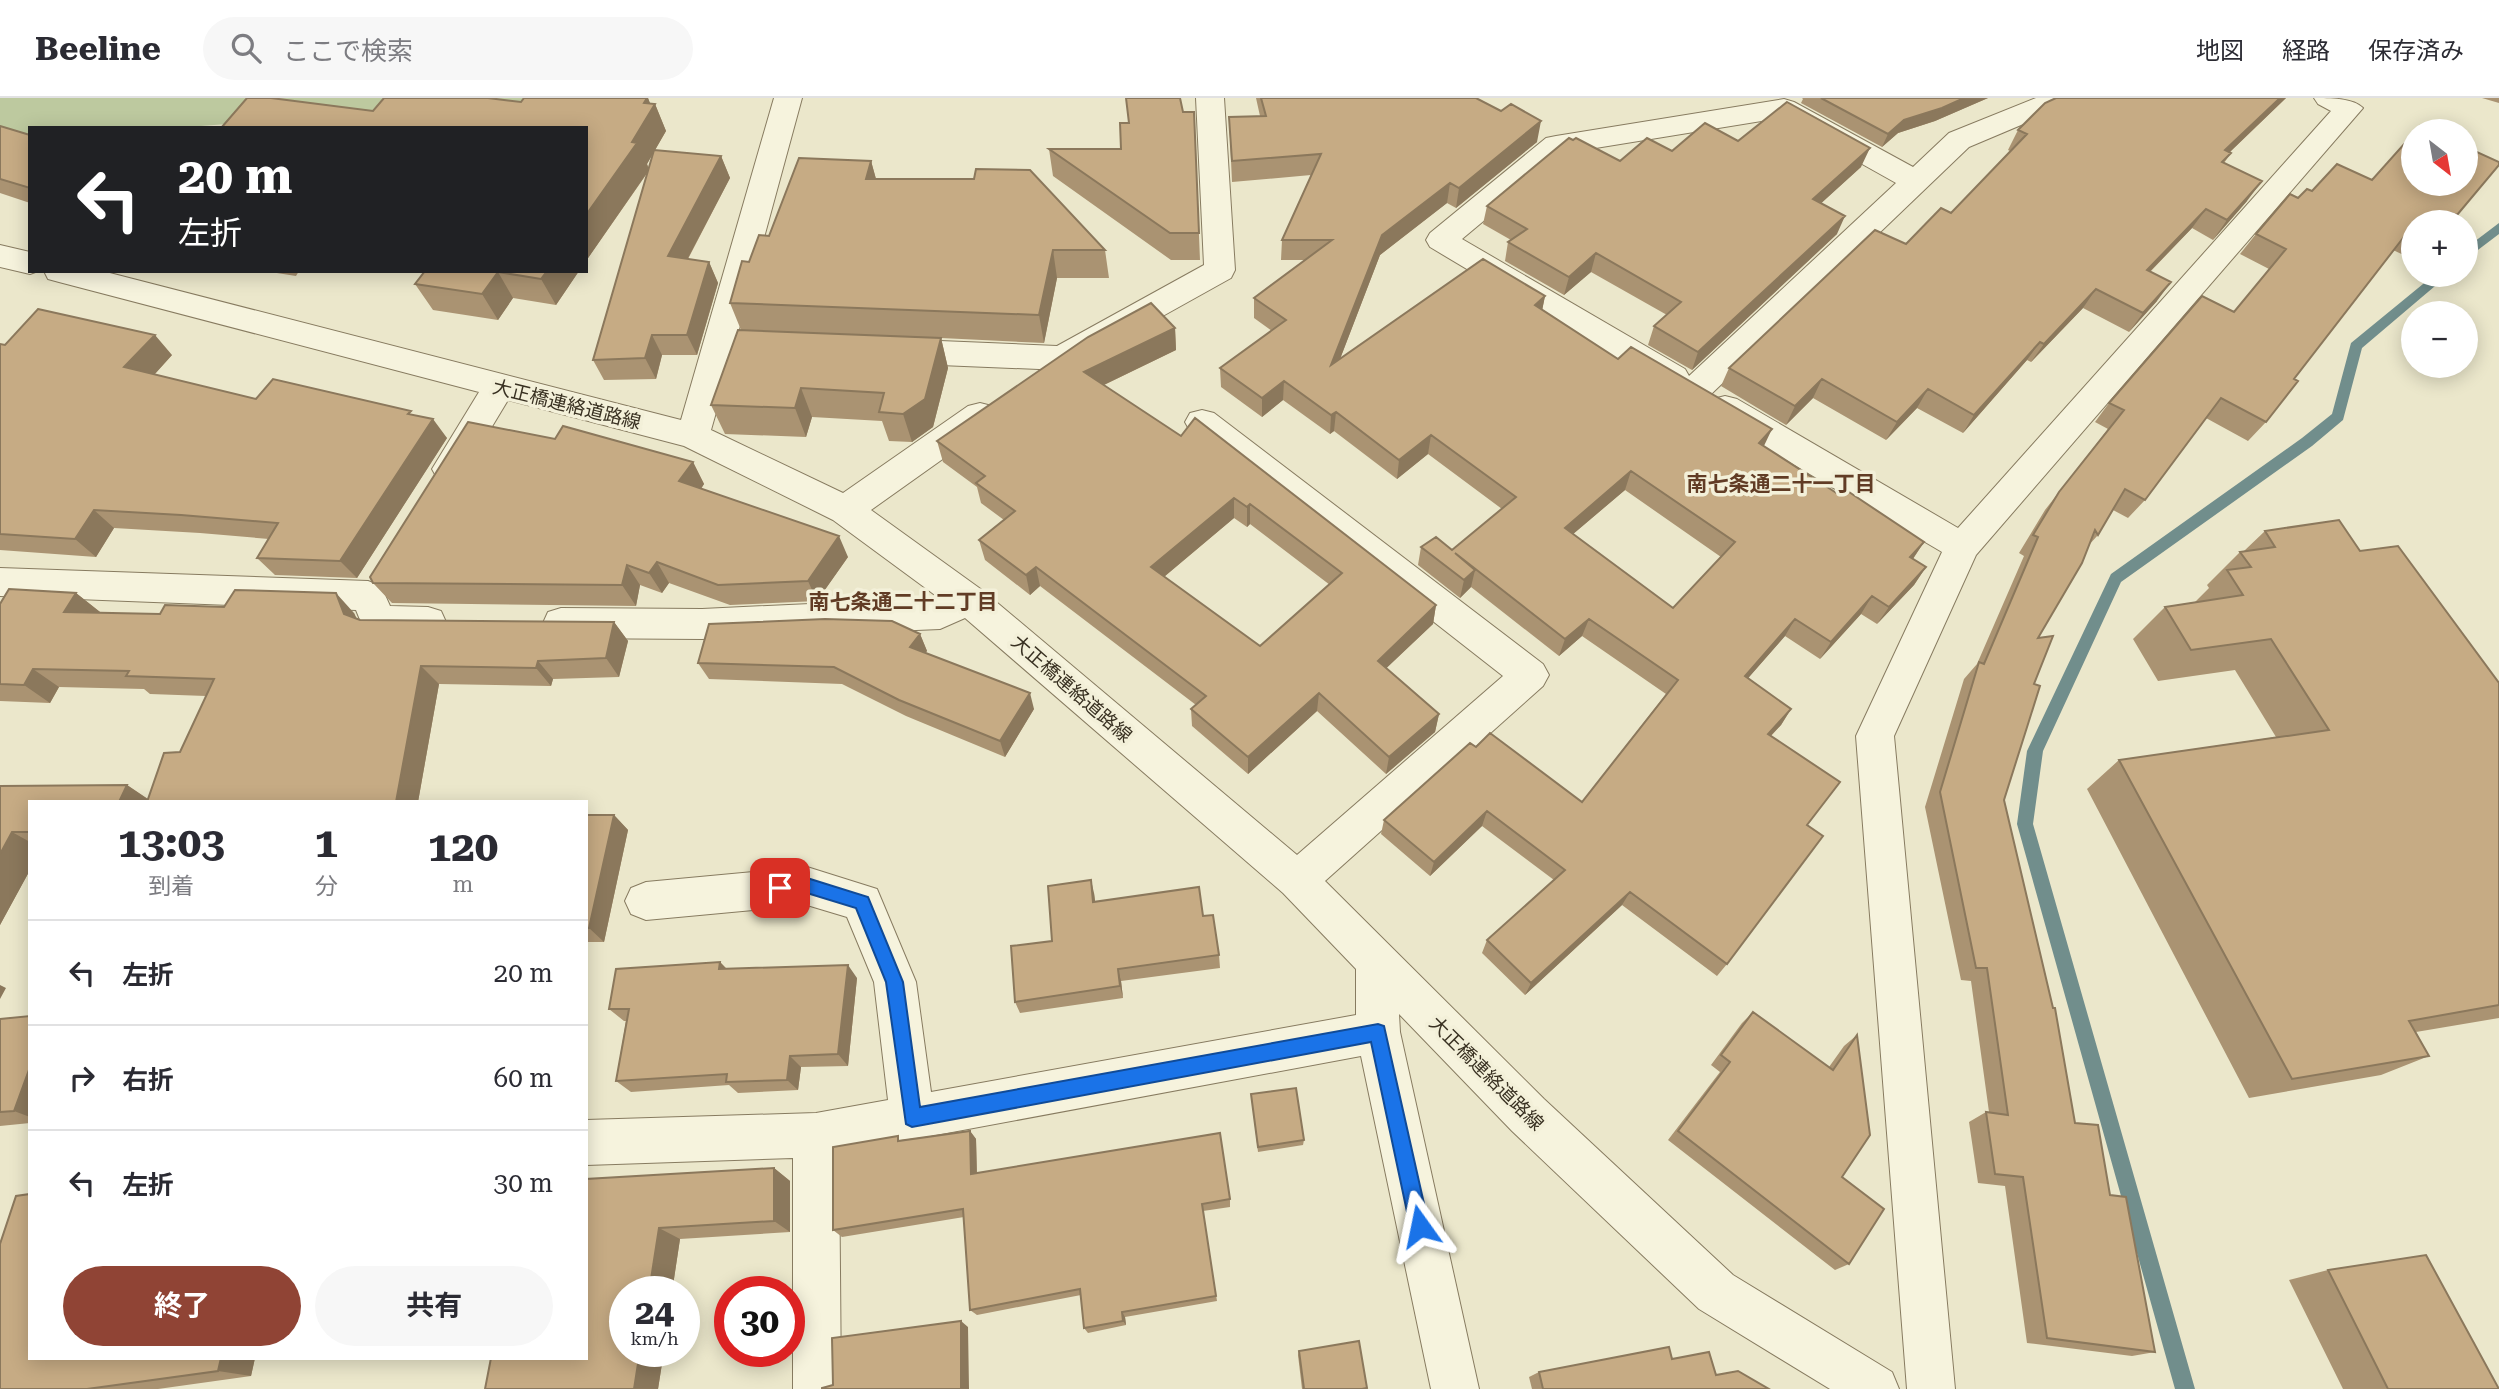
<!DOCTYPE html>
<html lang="ja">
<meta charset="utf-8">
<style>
body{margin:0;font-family:"Roboto Serif","Noto Sans JP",serif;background:#f7f7f7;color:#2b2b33;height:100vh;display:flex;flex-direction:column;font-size:26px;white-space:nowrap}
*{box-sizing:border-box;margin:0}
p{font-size:23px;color:#7c7c81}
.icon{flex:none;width:38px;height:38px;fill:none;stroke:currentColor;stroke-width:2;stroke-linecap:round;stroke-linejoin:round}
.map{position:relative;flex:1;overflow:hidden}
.sheet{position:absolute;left:28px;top:702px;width:560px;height:560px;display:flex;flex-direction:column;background:#fff;border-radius:0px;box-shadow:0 4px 18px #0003}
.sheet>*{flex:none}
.guide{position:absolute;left:28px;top:28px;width:560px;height:147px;border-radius:0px;box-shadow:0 4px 18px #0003;background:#202124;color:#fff;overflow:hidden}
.needle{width:46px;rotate:149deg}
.fabs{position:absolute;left:2401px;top:21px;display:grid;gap:14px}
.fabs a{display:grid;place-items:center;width:77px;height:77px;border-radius:50%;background:#fff;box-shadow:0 4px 18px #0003;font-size:35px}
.speed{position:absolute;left:609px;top:1178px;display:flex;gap:14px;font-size:35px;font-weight:700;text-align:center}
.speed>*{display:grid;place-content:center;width:91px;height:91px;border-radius:50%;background:#fff;box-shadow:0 4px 18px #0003;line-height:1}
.speed small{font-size:18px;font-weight:400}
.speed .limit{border:10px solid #d22;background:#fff;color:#111}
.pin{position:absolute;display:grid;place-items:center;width:60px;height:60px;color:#fff;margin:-30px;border-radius:14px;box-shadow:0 4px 10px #0006}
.me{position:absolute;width:77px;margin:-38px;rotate:348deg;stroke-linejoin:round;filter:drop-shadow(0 0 5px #0008)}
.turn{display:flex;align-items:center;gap:24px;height:147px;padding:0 35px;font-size:32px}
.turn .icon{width:91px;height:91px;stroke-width:2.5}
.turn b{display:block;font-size:49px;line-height:60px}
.eta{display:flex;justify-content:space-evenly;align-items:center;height:119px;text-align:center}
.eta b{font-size:42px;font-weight:700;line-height:49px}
.cta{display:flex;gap:14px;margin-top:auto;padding:14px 35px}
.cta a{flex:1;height:80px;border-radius:42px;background:#904435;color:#fff;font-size:28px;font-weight:700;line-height:80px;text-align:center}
.cta a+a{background:#f7f7f7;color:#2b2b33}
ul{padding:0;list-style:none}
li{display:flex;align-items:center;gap:21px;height:105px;padding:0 35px;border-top:2px solid #e1e1e2}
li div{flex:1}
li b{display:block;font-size:26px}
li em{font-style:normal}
header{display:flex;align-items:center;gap:42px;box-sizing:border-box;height:98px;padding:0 35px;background:#fff;border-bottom:2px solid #e1e1e2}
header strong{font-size:33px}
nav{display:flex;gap:38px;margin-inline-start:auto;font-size:24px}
.search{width:490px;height:63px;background:#f7f7f7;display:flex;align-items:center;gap:18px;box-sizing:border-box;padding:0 24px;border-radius:38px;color:#7c7c81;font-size:26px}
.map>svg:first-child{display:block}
.green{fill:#bdc99f}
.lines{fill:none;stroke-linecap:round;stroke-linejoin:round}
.stream{fill:#718e8c;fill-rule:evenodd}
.minor-casing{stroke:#877b60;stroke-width:2}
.minor{fill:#f6f3dd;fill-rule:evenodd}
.wall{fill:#aa9372;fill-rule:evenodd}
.shaded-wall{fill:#8b785c}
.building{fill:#c6ab84;stroke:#8b785c;stroke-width:2;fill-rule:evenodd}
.route{fill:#1a73e8;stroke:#114b97;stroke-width:2}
.labels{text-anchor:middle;stroke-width:7;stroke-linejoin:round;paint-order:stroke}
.street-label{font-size:19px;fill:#393122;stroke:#f3f0d9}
.neighbourhood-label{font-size:21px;font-weight:bold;fill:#613c25;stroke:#f3f0d9}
</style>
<header>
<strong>Beeline</strong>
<div class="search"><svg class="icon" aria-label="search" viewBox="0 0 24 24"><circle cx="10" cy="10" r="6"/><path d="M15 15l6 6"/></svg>ここで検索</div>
<nav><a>地図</a><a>経路</a><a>保存済み</a></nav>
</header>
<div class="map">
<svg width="2499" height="1291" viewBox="0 0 2499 1291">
<rect width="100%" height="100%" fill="#ebe7cb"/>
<!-- green -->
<path class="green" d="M0 0H570L175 30H30V41L0 43Z"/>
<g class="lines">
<!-- stream -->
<path class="stream" d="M2499 125V136L2466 161V150Z
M2434 177H2448L2362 250 2343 322 2312 348 2121 484 2043 653 2033 726 2195 1291H2175L2017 726 2027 653 2111 476 2302 340 2332 316 2351 245Z"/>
<!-- minor casing -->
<g class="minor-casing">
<path id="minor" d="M774 0H802L738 235 786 237 797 241 802 249 797 257 786 261 732 258 711 332 843 395 968 308 980 305 992 308 997 317 992 326 871 412 982 492 1297 757 1503 578 1190 333 1185 324 1190 315 1202 312 1214 315 1543 566 1549 577 1543 588 1325 783 1544 1001 1733 1177 1892 1274 1899 1291H1830L1699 1211 1512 1033 1399 916 1400 934 1479 1291H1431L1361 958 839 1055 841 1291H793V1060L586 1067V1022L816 1015 888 1002 874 884 847 819 807 807 646 822 631 816 625 803 631 790 646 784 807 769 877 791 916 884 931 994 1356 917V871L1283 795 965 520 940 531 702 541 561 540 548 536 543 525 548 514 561 510 702 511 939 500 833 422 684 348 508 302 461 380 449 384 437 380 432 371 479 294 59 184 48 181 44 173H102L681 322Z
M1196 0H1224L1235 172 1231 180 1073 268 1062 272 892 265 881 261 876 253 881 245 892 241 1057 248 1204 167Z
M2036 0H2075L2071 6 1969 49 1706 301 1694 304 1682 301 1678 292 1679 289 1673 291 1661 287 1430 149 1426 142 1430 135 1546 40 1556 38 1784 1 1794 4 1913 69 1949 35ZM1780 20 1896 85 1689 278 1685 271 1462 141 1565 55Z
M2314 0C2330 0 2353 0 2363 10L1976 457 1894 638 1955 1291H1907L1856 638 1942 454 1713 319 1708 310 1713 301 1725 298 1737 301 1958 430 2331 13 2318 6Z
M0 147 30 154V173H38L30 176 0 169Z
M0 470 368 483 381 488 390 508 428 509 441 513 446 524 441 535C419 542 387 541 365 534L356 512 0 498Z"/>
</g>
<!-- minor -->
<use href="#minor" class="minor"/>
</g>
<!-- wall -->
<path class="wall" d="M648 0 650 6H655L666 33 655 52 721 58 730 80 688 161 709 164 718 185 697 257H662L656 281 604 282 593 262 648 74 586 163V30L373 13 521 4ZM653 55 649 71 647 66Z
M1256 0H1476L1537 44 1456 110 1447 105 1380 157 1340 261 1545 198 1542 212 1618 261 1764 348 1838 396 1924 444 1913 461 1926 469 1914 487 1877 526 1861 516 1820 561 1785 538 1748 580 1791 611 1781 627 1771 638 1807 727 1727 866 1717 878 1622 807 1525 897 1482 855 1487 842 1554 782 1482 728 1430 778 1381 736 1384 722 1476 649 1582 704 1666 596 1582 538 1559 558 1471 489 1460 500 1418 467 1421 449 1452 452 1502 411 1428 356 1397 381 1334 333 1330 336 1283 302 1262 319 1221 289 1220 270 1272 233 1254 220V200L1305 162H1281L1282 142 1311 77 1232 84 1229 19 1260 18ZM1625 392 1721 459 1673 510 1573 436Z
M1802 0H1988L1935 23 1898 35 1882 49 1801 5 1803 1Z
M2056 0H2286L2230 54 2231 55 2224 65 2247 103 2213 142 2192 130 2150 174 2157 203 2129 234 2083 210 2031 264 2027 262 1963 335 1917 310 1886 342 1813 300 1786 327 1721 288 1729 270 1951 115 2010 53 2008 52 2018 32Z
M2482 0H2499V5Z
M1194 14 1200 162H1171L1053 78 1049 51H1121L1129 25Z
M0 28 30 37V105L0 95Z
M1738 43 1861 69 1821 105 1837 136 1692 272 1648 247 1654 228 1667 217 1591 174 1564 197 1505 163 1508 144 1511 142 1483 126 1487 108 1620 63 1672 53Z
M871 63 876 81 1105 152 1109 180H1057L1044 245 941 240 948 270 933 329 912 344 889 343 882 323 812 319 806 339 725 336 711 307 741 232 730 205 749 164 769 138Z
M2499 67 2451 124H2413V159L2412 161 2393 152 2294 281 2266 324 2248 343 2206 320 2145 402 2128 420 2113 412 2098 437 2088 448 2038 540 2034 586 2004 702 2075 1025 2110 1097 2155 1254 2132 1258 2027 1245 2005 1088 1978 1085 1969 1024 1986 1014H1989L1971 883 1961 882 1925 709 1964 581 1977 566 2024 458 2019 455 2045 412 2108 331 2095 324 2109 305 2234 214 2269 171 2240 156 2256 136 2298 100 2312 93 2372 82Z
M264 173H299L296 178Z
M425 173H579L556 207 513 200 498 222 433 212 415 186Z
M1175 230 1176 252 1104 287 1436 507 1433 526 1386 570 1439 616 1435 634 1386 676 1317 613 1248 676 1192 628 1191 611 1196 607 1040 488 1030 497 985 462 979 442 1004 422 981 405 977 389 943 364 937 343ZM1234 420 1247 429 1250 426 1330 487 1260 548 1164 479Z
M0 246 172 257 154 277 256 301 414 317 447 340 357 480 275 477 257 460 269 441 200 435 114 430 96 459 0 452Z
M555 341 693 364 704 386 701 391 848 459 817 503 730 507 669 485 662 495 640 487 636 508 392 505 373 485Z
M2265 433 2360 453 2499 585V920L2416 934 2429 958 2381 977 2249 1000 2087 691 2119 662 2276 639 2235 572 2158 583 2133 541 2165 509 2195 504 2209 490 2207 487 2240 454 2244 453Z
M76 495 100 514V515L160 516 354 515 357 521 360 522 614 524 628 543 619 579 553 581 551 588 439 586 418 704H30V772L0 827V688L127 687 148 701 180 654 206 598 150 596 144 591 59 589 50 605 0 603V506Z
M920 536 927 553 925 555 1034 611 1005 659 906 618 842 586 709 581 698 565Z
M586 717H614L628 732 604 844H586Z
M1094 795 1095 804 1203 818 1219 857 1220 870 1121 883 1123 900 1020 915 1015 904Z
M720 864 727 871 857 880 848 968 801 969 798 992 738 995 729 987 631 994 616 983 626 923H624L609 911Z
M1753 914 1829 969 1844 948 1857 937 1842 1079 1849 1166 1835 1172 1668 1042 1720 974 1711 967 1742 925Z
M30 918V1025L0 1028V921Z
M1251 996 1304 1042 1303 1047 1258 1054Z
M970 1033 976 1041 977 1075 1230 1101V1109L1203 1113 1217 1203 1125 1219 1126 1227 1088 1235 1084 1230 1081 1197 977 1217 970 1212 964 1119 842 1139 833 1132 901 1042Z
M774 1070 790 1083V1134L680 1141 672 1194H625V1253H664L658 1291H485L491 1260H586V1081Z
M2328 1172 2499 1291H2343L2289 1182Z
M1299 1253 1367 1290 1366 1291H1302L1298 1257Z
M30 1260H255L251 1278 158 1291H0Z
M1672 1261 1716 1277 1769 1291H1532L1529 1279 1539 1274Z"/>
<!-- shaded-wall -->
<path class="shaded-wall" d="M647 0H648L652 10 655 6 666 33 647 66 649 72 586 163V117L632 44 644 5Z
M1964 0H1988L1935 23 1898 35 1882 49 1888 36 1904 22Z
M2280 0H2286L2211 72 2225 52Z
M1541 23 1537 44 1456 110 1459 90Z
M1870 50 1861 69 1805 120 1813 101Z
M721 58 730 80 678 179 668 158Z
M871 63 879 92 866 81Z
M2262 83 2247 103 2213 142 2227 122Z
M1450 85 1447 105 1380 157 1330 287 1331 267 1382 137Z
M2206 111 2192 130 2133 191 2147 172Z
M1845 118 1837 136 1692 272 1698 254Z
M1053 152 1057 180 1044 245 1039 217Z
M1596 155 1591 174 1564 197 1569 179Z
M709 164 718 185 697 257 687 237Z
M547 173H579L556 207 541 181Z
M498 174 513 200 498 222 482 196Z
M2171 184 2157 203 2129 234 2143 215Z
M2096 191 2083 210 2031 264 2044 246Z
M1545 198 1541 218 1535 207Z
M1175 230 1176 252 1087 295 1084 274Z
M155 237 172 257 143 289 124 269Z
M652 237 662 257 656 281 645 260Z
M941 240 948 270 933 329 912 344 903 316Z
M2040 244 2027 262 1963 335 1974 317Z
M1822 281 1813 300 1786 327 1795 308Z
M1284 283 1283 302 1262 319V300Z
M801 290 812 319 806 339 795 310Z
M1928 291 1917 310 1886 342 1897 324Z
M1336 314 1334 333 1330 336 1331 317Z
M433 321 447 340 357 480 340 463Z
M1772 331 1763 350 1759 345Z
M1431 337 1428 356 1397 381 1399 362Z
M693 364 704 386 691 405 679 383Z
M1631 373 1625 392 1559 448 1565 430Z
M1234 400V420L1153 488 1151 469Z
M1250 406V426L1247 429V409Z
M94 412 114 430 96 459 75 441Z
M839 438 848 459 817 503 808 483Z
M1924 444 1912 462 1910 459Z
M657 464 669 485 662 495 649 475Z
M627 467 640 487 636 508 622 487Z
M1036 469 1040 488 1030 497 1026 477Z
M1926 469 1914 487 1877 526 1889 509Z
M1475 472 1471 489 1460 500 1464 482Z
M76 495 100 514 89 533 64 514Z
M336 495 354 515 363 535 344 516Z
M1872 498 1861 516 1820 561 1831 544Z
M1436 507 1433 526 1375 581 1378 563Z
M1589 521 1582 538 1559 558 1565 541Z
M1795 521 1785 538 1736 594 1745 578Z
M614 524 628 543 619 579 606 560Z
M920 536 927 553 916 566 910 549Z
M538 563 553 581 551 588 536 570Z
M421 568 439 586 418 704H396Z
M33 571 59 589 50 605 24 587Z
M1030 595 1034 611 1005 659 1000 643Z
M1319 595 1317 613 1248 676V659Z
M1791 611 1781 627 1757 652 1768 636Z
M1439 616 1435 634 1386 676 1389 659Z
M127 687 152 704H119Z
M1487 713 1482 728 1430 778 1434 764Z
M614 717 628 732 604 844 589 830Z
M12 734 30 744V772L0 827V756Z
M1091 782 1094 795 1097 817 1093 804Z
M1630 794 1622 807 1525 897 1531 885Z
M720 864 732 877 719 871Z
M848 867 857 880 848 968 838 956Z
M1118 871 1121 883 1123 900 1120 888Z
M0 887 6 890 0 901Z
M790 958 801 969 798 992 787 982Z
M30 969V1019L14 1013Z
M970 1033 976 1041 977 1084 971 1076Z
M774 1070 790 1083V1134L774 1123Z
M659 1130 680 1141 672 1194H649Z
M1122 1214 1125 1219 1126 1227 1123 1223Z
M961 1223 968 1229 969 1291H961Z
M640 1253H664L658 1291H634Z
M221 1260H255L251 1278 218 1273Z"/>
<!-- building -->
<path class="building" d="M247 0H271L373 13 384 0H488L521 4 524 0H647L644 5 655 6 632 44 637 45 586 117V30H221Z
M1126 0H1180L1183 14H1194L1199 135H1170L1049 51H1121L1120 25H1129Z
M1261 0H1476L1501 13 1511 6 1541 23 1459 90 1450 85 1382 137 1331 267 1483 161 1545 198 1535 207 1618 261 1631 249 1772 331 1759 345 1838 396 1843 390 1924 444 1910 459 1926 469 1889 509 1872 498 1831 544 1795 521 1745 578 1791 611 1768 636 1840 684 1807 727 1823 738 1727 866 1630 794 1531 885 1487 842 1565 772 1487 713 1434 764 1384 722 1470 645 1476 649 1490 635 1582 704 1678 582 1589 521 1565 541 1455 455 1475 472 1464 482 1421 449 1436 439 1452 452 1516 399 1431 337 1399 362 1336 314 1331 317 1284 283 1262 300 1220 270 1286 222 1254 200 1332 142H1282L1321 56 1232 63 1229 19 1266 18ZM1631 373 1735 444 1673 510 1565 430Z
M1821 0H1964L1942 10 1904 22 1888 36Z
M2056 0H2280L2225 52 2231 55 2222 64 2262 83 2227 122 2206 111 2147 172 2171 184 2143 215 2096 191 2044 246 2040 244 1974 317 1928 291 1897 324 1822 281 1795 308 1729 270 1875 132 1906 146 1941 110 1951 115 2027 36 2018 32 2045 5Z
M1787 4 1870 50 1813 101 1845 118 1698 254 1654 228 1681 204 1596 155 1569 179 1508 144 1527 131 1487 108 1569 40 1573 42 1576 40 1620 63 1647 40 1672 53 1705 25 1738 43Z
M0 28 30 37V90L0 81Z
M2420 28 2432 33H2416Z
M2413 36V86H2466V49L2499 64V67L2457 117 2451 115 2444 124H2413V133L2410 131 2294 281 2298 283 2266 324 2221 300 2145 402 2125 391 2098 437 2095 432 2082 465 2038 540 2053 538 2034 586 2040 588 2004 702 2053 910H2055L2075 1025 2098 1027 2110 1097 2126 1099 2155 1254 2047 1240 2023 1079 1995 1076 1986 1014 2008 1017 1987 870H1976L1940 694 1979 564 1984 566 2038 439 2033 437 2059 394 2124 312 2109 305 2202 198 2234 214 2286 151 2256 136 2290 96 2298 100 2307 91 2312 93 2337 66 2372 82Z
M654 52 721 58 668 158 709 164 687 237H652L645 260 593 262Z
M799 60 871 63 866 81H974L976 71 1030 72 1105 152H1053L1039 217 730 205 742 163 749 164 759 137 769 138Z
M425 173H547L541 181 498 174 482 196 415 186Z
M1151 205 1175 230 1084 274 1181 338 1195 320 1436 507 1378 563 1439 616 1389 659 1319 595 1248 659 1191 611 1206 598 1036 469 1026 477 979 442 1015 413 976 385 985 378 937 343 1088 239ZM1234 400 1247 409 1250 406 1342 475 1260 548 1151 469Z
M38 211 155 237 124 269 256 301 273 281 411 313 408 316 433 321 340 463 257 460 278 425 181 417 94 412 75 441 0 436V246L5 247Z
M738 232 941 240 925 301 903 316 879 314 884 295 801 290 795 310 711 307Z
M468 324 555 341 563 328 693 364 679 383 839 438 808 483 718 487 657 464 649 475 627 467 622 487 373 485 370 479Z
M2339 422 2360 453 2398 448 2499 585V907L2409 923 2429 958 2292 981 2119 662 2329 632 2271 541 2191 552 2165 509 2243 497 2227 472 2251 469 2240 454 2275 449 2265 433Z
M9 491 76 495 64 514 160 516 165 507 224 509 235 492 336 495 344 516 360 522 614 524 606 560 538 563 536 570 421 568 396 704H147L164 655 180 654 214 581 126 578 129 573 33 571 24 587 0 586V506Z
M825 521 892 523 920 536 910 549 1030 595 1000 643 899 602 834 569 698 565 709 526Z
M127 687 119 704H30V734H12L0 756V688Z
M586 717H614L589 830H586Z
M1091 782 1093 804 1199 789 1203 818 1213 817 1219 857 1118 871 1120 888 1015 904 1011 848 1052 843 1048 788Z
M720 864 719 871 848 867 838 956 790 958 787 982 726 984 727 976 616 983 629 911H609L616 871Z
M1753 914 1833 972 1857 937 1870 1037 1842 1079 1884 1111 1849 1166 1678 1033 1730 964 1721 957Z
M30 918V969L14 1013 0 1014V921Z
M1296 990 1304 1042 1258 1049 1251 996Z
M970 1033 971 1076 1220 1035 1230 1101 1202 1106 1216 1198 1122 1214 1123 1223 1084 1230 1080 1191 970 1212 963 1111 833 1132V1049L898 1038V1043Z
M774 1070V1123L659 1130 649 1194H625V1253H640L634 1291H485L491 1260H586V1081Z
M30 1096V1260H221L218 1273 87 1291H0V1146L16 1098Z
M2426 1157 2499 1291H2388L2328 1172Z
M961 1223V1291H822V1290L833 1287 832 1240Z
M1359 1243 1367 1290 1362 1291H1304L1299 1253Z
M1669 1249 1672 1261 1709 1254 1716 1277 1738 1273 1769 1291H1543L1539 1274Z"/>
<!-- route -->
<path class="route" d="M807 780 868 799 903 884 920 1009 1378 926 1384 928 1429 1128 1426 1135 1420 1138 1413 1135 1410 1128 1371 944 912 1029 906 1026 886 884 856 810 807 795 780 798 774 796 772 790 774 785Z"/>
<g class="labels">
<!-- street labels -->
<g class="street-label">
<text transform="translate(567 306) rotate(14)" y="7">大正橋連絡道路線</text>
<text transform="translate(1072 590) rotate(41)" y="7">大正橋連絡道路線</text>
<text transform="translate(1487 975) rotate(45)" y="7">大正橋連絡道路線</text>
</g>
<!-- neighbourhood labels -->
<g class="neighbourhood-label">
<text x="1781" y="393">南七条通二十一丁目</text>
<text x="903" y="511">南七条通二十二丁目</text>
</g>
</g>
</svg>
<div class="fabs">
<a><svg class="needle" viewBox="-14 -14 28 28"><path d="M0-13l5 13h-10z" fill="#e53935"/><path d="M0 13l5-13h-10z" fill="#7c7c81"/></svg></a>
<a>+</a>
<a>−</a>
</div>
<div class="speed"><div>24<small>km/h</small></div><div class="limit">30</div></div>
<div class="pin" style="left:780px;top:790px;background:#d93025"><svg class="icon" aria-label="arrive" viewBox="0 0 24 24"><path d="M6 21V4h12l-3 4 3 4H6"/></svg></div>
<svg class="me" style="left:1420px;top:1128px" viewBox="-20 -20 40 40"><path d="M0-17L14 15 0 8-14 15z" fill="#1a73e8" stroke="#fff" stroke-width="4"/></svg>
<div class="guide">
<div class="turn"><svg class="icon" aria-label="left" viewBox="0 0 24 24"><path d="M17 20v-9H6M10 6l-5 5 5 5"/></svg><div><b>20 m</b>左折</div></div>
</div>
<section class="sheet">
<div class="eta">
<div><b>13:03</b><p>到着</p></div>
<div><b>1</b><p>分</p></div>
<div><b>120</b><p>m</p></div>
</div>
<ul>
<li><svg class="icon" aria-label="left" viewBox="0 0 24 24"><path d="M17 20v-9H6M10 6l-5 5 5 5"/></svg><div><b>左折</b></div><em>20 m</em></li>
<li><svg class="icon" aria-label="right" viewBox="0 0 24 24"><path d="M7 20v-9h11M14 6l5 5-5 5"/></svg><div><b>右折</b></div><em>60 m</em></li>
<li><svg class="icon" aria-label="left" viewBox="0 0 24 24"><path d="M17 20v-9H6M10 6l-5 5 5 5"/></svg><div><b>左折</b></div><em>30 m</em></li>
</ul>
<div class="cta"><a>終了</a><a>共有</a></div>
</section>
</div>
